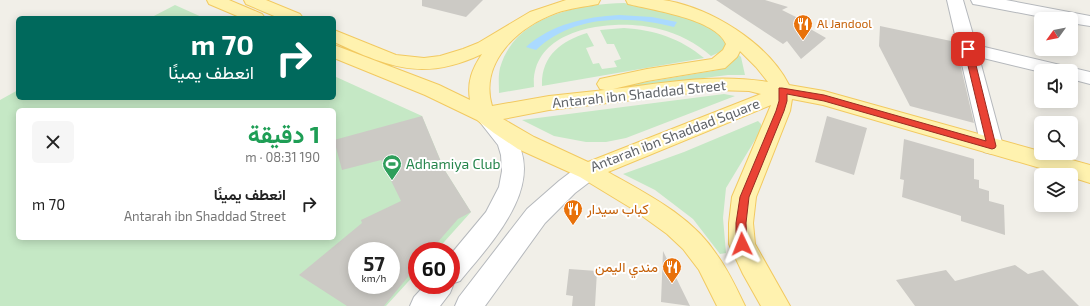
<!DOCTYPE html>
<html lang="ar">
<meta charset="utf-8">
<style>
body{margin:0;font-family:"Exo 2",Vazirmatn,sans-serif;background:#f6f6f6;color:#222;direction:rtl;height:100vh;display:flex;flex-direction:column;font-size:15px;white-space:nowrap}
*{box-sizing:border-box;margin:0}
p{font-size:13px;color:#767676}
.icon{flex:none;width:22px;height:22px;fill:none;stroke:currentColor;stroke-width:2;stroke-linecap:round;stroke-linejoin:round}
.map{position:relative;flex:1;overflow:hidden;direction:ltr}
.panel{position:absolute;left:16px;top:108px;width:320px;height:132px;display:flex;flex-direction:column;background:#fff;border-radius:6px;box-shadow:0 2px 10px #0003;direction:rtl}
.panel>*{flex:none}
.top-card{position:absolute;left:16px;top:16px;width:320px;height:84px;border-radius:6px;box-shadow:0 2px 10px #0003;direction:rtl;background:#00695c;color:#fff;overflow:hidden}
.needle{width:26px;rotate:237deg}
.buttons{position:absolute;left:1034px;top:12px;display:grid;gap:8px}
.buttons a{display:grid;place-items:center;width:44px;height:44px;border-radius:6px;background:#fff;box-shadow:0 2px 10px #0003;font-size:20px}
.speed{position:absolute;left:348px;top:242px;display:flex;gap:8px;font-size:20px;font-weight:700;text-align:center}
.speed>*{display:grid;place-content:center;width:52px;height:52px;border-radius:50%;background:#fff;box-shadow:0 2px 10px #0003;line-height:1}
.speed small{font-size:10px;font-weight:400}
.speed .limit{border:6px solid #d22;background:#fff;color:#111}
.pin{position:absolute;display:grid;place-items:center;width:34px;height:34px;color:#fff;margin:-17px;border-radius:8px;box-shadow:0 2px 6px #0006}
.me{position:absolute;width:44px;margin:-22px;rotate:358deg;stroke-linejoin:round;filter:drop-shadow(0 0 3px #0008)}
.turn{display:flex;align-items:center;gap:14px;height:84px;padding:0 16px;font-size:18px}
.turn .icon{width:52px;height:52px;stroke-width:2.5}
.turn b{display:block;font-size:28px;line-height:34px}
.round{display:grid;place-items:center;flex:none;width:42px;height:42px;border-radius:6px;background:#f6f6f6}
.head{display:flex;align-items:center;justify-content:space-between;height:68px;padding:0 16px}
h1{font-size:24px;font-weight:700;line-height:30px;color:#1e9e55}
ul{padding:0;list-style:none}
li{display:flex;align-items:center;gap:12px;height:56px;padding:0 16px}
li div{flex:1}
li b{display:block;font-size:15px}
li em{font-style:normal}
.map>svg:first-child{display:block}
.green{fill:#c5e8c5;fill-rule:evenodd}
.water{fill:#aadaff}
.building{fill:#cccac5;fill-rule:evenodd}
.lines{fill:none;stroke-linecap:round;stroke-linejoin:round}
.minor-casing{stroke:#b5b8bc;stroke-width:2}
.major-casing{stroke:#f2c960;stroke-width:2}
.minor{fill:#fff;fill-rule:evenodd}
.major{fill:#fff2af;fill-rule:evenodd}
.route{fill:#ea4335;stroke:#982c22}
.labels{text-anchor:middle;stroke-width:4;stroke-linejoin:round;paint-order:stroke}
.far-food-label{font-size:12px;fill:#c56008;stroke:#fff;text-anchor:start}
.street-label{font-size:14px;fill:#5f6368;stroke:#fff}
.leisure-label{font-size:14px;fill:#27864d;stroke:#fff;text-anchor:start}
.food-label{font-size:14px;fill:#c56008;stroke:#fff;text-anchor:start}
</style>
<div class="map">
<svg width="1090" height="306" viewBox="0 0 1090 306">
<rect width="100%" height="100%" fill="#f1efe8"/>
<!-- green -->
<path class="green" d="M624 3 660 8 715 28 728 45 720 52 711 56C696 43 679 34 659 29 616 18 530 26 534 87L499 93C499 85 498 76 500 68 514 16 578 4 624 3Z
M175 5 204 18H150Z
M624 28C654 30 680 38 704 58L542 86C541 56 561 41 587 33L594 46 586 48 593 64 599 63 602 69 617 67 614 61 621 59 614 44H607L600 30Z
M737 53 741 57 745 75H728L615 89 623 86 718 70 724 67Z
M334 76 422 116 444 169 471 212 436 251H417V272L386 306H0V100L18 90V98H334ZM18 110H334V238H18ZM357 251H391V285H357Z
M724 94 735 96 626 138 606 142H586L554 136 522 120Z
M758 121 761 124V130L726 188 723 218 726 253 720 254 693 219 655 190 623 174 684 152Z"/>
<!-- water -->
<path class="water" d="M619 15 652 17 677 22 674 27C627 15 573 15 536 50L526 47C552 24 585 17 619 15Z"/>
<!-- building -->
<path class="building" d="M422 0H483L466 17 422 6Z
M716 0H765L788 7 782 10 804 21 800 23 826 38 801 59 787 41 783 44Z
M880 26 951 41 952 57 959 59 974 123 910 106 879 46Z
M422 116 444 169 471 212 458 219 430 251H417V266L384 306H347L299 275 362 223 361 220 401 201 381 160 342 170 334 140ZM357 251H391V285H357Z
M827 116 867 128 854 175 815 162Z
M904 139 974 159V179L979 180V188L989 191V201L1004 205 1005 235 961 221V216L902 197 904 180 900 179Z
M663 251 690 306 661 302Z
M1015 265 1028 274 1043 270 1079 306H915L896 280 946 270 955 281Z
M569 269 597 271 595 306H572L573 296 566 295Z"/>
<g class="lines">
<!-- minor casing -->
<g class="minor-casing">
<path id="minor" d="M947 0H963L976 45 1090 72V84L1071 79V71L1041 72 979 57 1003 146 1000 152 992 154 984 152 981 146Z
M971 0H1006L1090 16V26L1071 23V19H1052L979 5 973 4Z
M486 110C497 113 506 124 513 134 548 185 491 243 460 281L454 283 450 293 440 306H410L414 297 425 285H451V254L486 212 499 187 502 171 501 155 498 145 476 117 479 112Z
M588 162 596 165 599 171 596 177 575 193 545 223 485 306H455L459 297 527 209 559 181 580 165Z"/>
</g>
<!-- major casing -->
<g class="major-casing">
<path id="major" d="M207 0H229L262 14 265 18H242L209 4Z
M244 0H266L300 14 303 18H279L246 4Z
M566 0H600L598 4C584 7 570 8 556 13 518 27 479 62 492 106L549 96 605 90 600 89 597 84 600 79 647 69 712 59 723 50 726 44C716 19 652 10 628 4L626 0C638 0 651 0 663 0 710 7 768 43 789 85L824 91 1090 165V183L1071 177V175H1064L823 105 792 99 790 111 756 197 753 223 755 244 790 306H761L743 274 729 244V223L732 197 771 105 608 172C647 194 692 216 717 255 728 270 737 289 745 306H717L699 270 683 249 667 234 631 208 580 177 518 149 494 133 477 120 425 95 334 58V45L439 85 470 100C467 82 472 69 482 54 423 82 389 67 334 42V30L396 55 424 58 440 56 463 49 478 43 530 12ZM740 51 756 67 768 82C716 73 664 83 613 89L647 81 725 68 737 57ZM715 90 749 91 761 94 588 162 534 137 503 119 549 110Z"/>
</g>
<!-- minor -->
<use href="#minor" class="minor"/>
<!-- major -->
<use href="#major" class="major"/>
</g>
<!-- route -->
<path class="route" d="M968 46 972 49 996 146 995 148 992 149 824 101 787 94V101L784 111 749 197 746 223 747 244 745 247 742 249 738 247 736 244V223L740 197 776 111 779 101V88H782L824 95 986 141 964 49Z"/>
<!-- icons -->
<defs>
<g id="restaurant-pin" transform="scale(1)"><path d="M0 17L-7.5 6A9.5 9.5 0 1 1 7.5 6Z" fill="#e8710a" stroke="#fff"/><path d="M-5-6h1v4h1v-4h1v4h1v-4h1v5L-1.5 .5V6h-2V.5L-5-1ZM5-6V6H3V1.5H1.5Q1.5-4 5-6Z" fill="#fff"/></g>
<g id="stadium-pin" transform="scale(1)"><path d="M0 17L-7.5 6A9.5 9.5 0 1 1 7.5 6Z" fill="#2e9e5b" stroke="#fff"/><path d="M0-5a6.5 5 0 1 0 0 10a6.5 5 0 1 0 0-10ZM-3.5-1.8h7v3.6h-7Z" fill="#fff"/></g>
</defs>
<g fill-rule="evenodd">
<use href="#restaurant-pin" x="803" y="24"/>
<use href="#stadium-pin" x="392" y="164"/>
<use href="#restaurant-pin" x="573" y="209"/>
<use href="#restaurant-pin" x="672" y="267"/>
</g>
<g class="labels">
<!-- far-food labels -->
<g class="far-food-label">
<text x="817" y="28">Al Jandool</text>
</g>
<!-- street labels -->
<g class="street-label">
<text transform="translate(639 94) rotate(-6)" y="5">Antarah ibn Shaddad Street</text>
<text transform="translate(675 135) rotate(-21)" y="5">Antarah ibn Shaddad Square</text>
</g>
<!-- leisure labels -->
<g class="leisure-label">
<text x="406" y="169">Adhamiya Club</text>
</g>
<!-- food labels -->
<g class="food-label">
<text x="587" y="214">كباب سيدار</text>
<text x="658" y="272" text-anchor="end">مندي اليمن</text>
</g>
</g>
</svg>
<div class="buttons">
<a><svg class="needle" viewBox="-14 -14 28 28"><path d="M0-13l5 13h-10z" fill="#e53935"/><path d="M0 13l5-13h-10z" fill="#767676"/></svg></a>
<a><svg class="icon" aria-label="sound" viewBox="0 0 24 24"><path d="M4 9h4l5-4v14l-5-4H4zM17 9q2 3 0 6"/></svg></a>
<a><svg class="icon" aria-label="search" viewBox="0 0 24 24"><circle cx="10" cy="10" r="6"/><path d="M15 15l6 6"/></svg></a>
<a><svg class="icon" aria-label="layers" viewBox="0 0 24 24"><path d="M12 4l9 5-9 5-9-5zM3 14l9 5 9-5"/></svg></a>
</div>
<div class="speed"><div>57<small>km/h</small></div><div class="limit">60</div></div>
<div class="pin" style="left:968px;top:49px;background:#d93025"><svg class="icon" aria-label="arrive" viewBox="0 0 24 24"><path d="M6 21V4h12l-3 4 3 4H6"/></svg></div>
<svg class="me" style="left:742px;top:244px" viewBox="-20 -20 40 40"><path d="M0-17L14 15 0 8-14 15z" fill="#ea4335" stroke="#fff" stroke-width="4"/></svg>
<div class="top-card">
<div class="turn"><svg class="icon" aria-label="right" viewBox="0 0 24 24"><path d="M7 20v-9h11M14 6l5 5-5 5"/></svg><div><b>70 m</b>انعطف يمينًا</div></div>
</div>
<section class="panel">
<div class="head"><div><h1>1 دقيقة</h1><p>190 m · 08:31</p></div><a class="round"><svg class="icon" aria-label="close" viewBox="0 0 24 24"><path d="M6 6l12 12M18 6L6 18"/></svg></a></div>
<ul>
<li><svg class="icon" aria-label="right" viewBox="0 0 24 24"><path d="M7 20v-9h11M14 6l5 5-5 5"/></svg><div><b>انعطف يمينًا</b><p>Antarah ibn Shaddad Street</p></div><em>70 m</em></li>
</ul>
</section>
</div>
